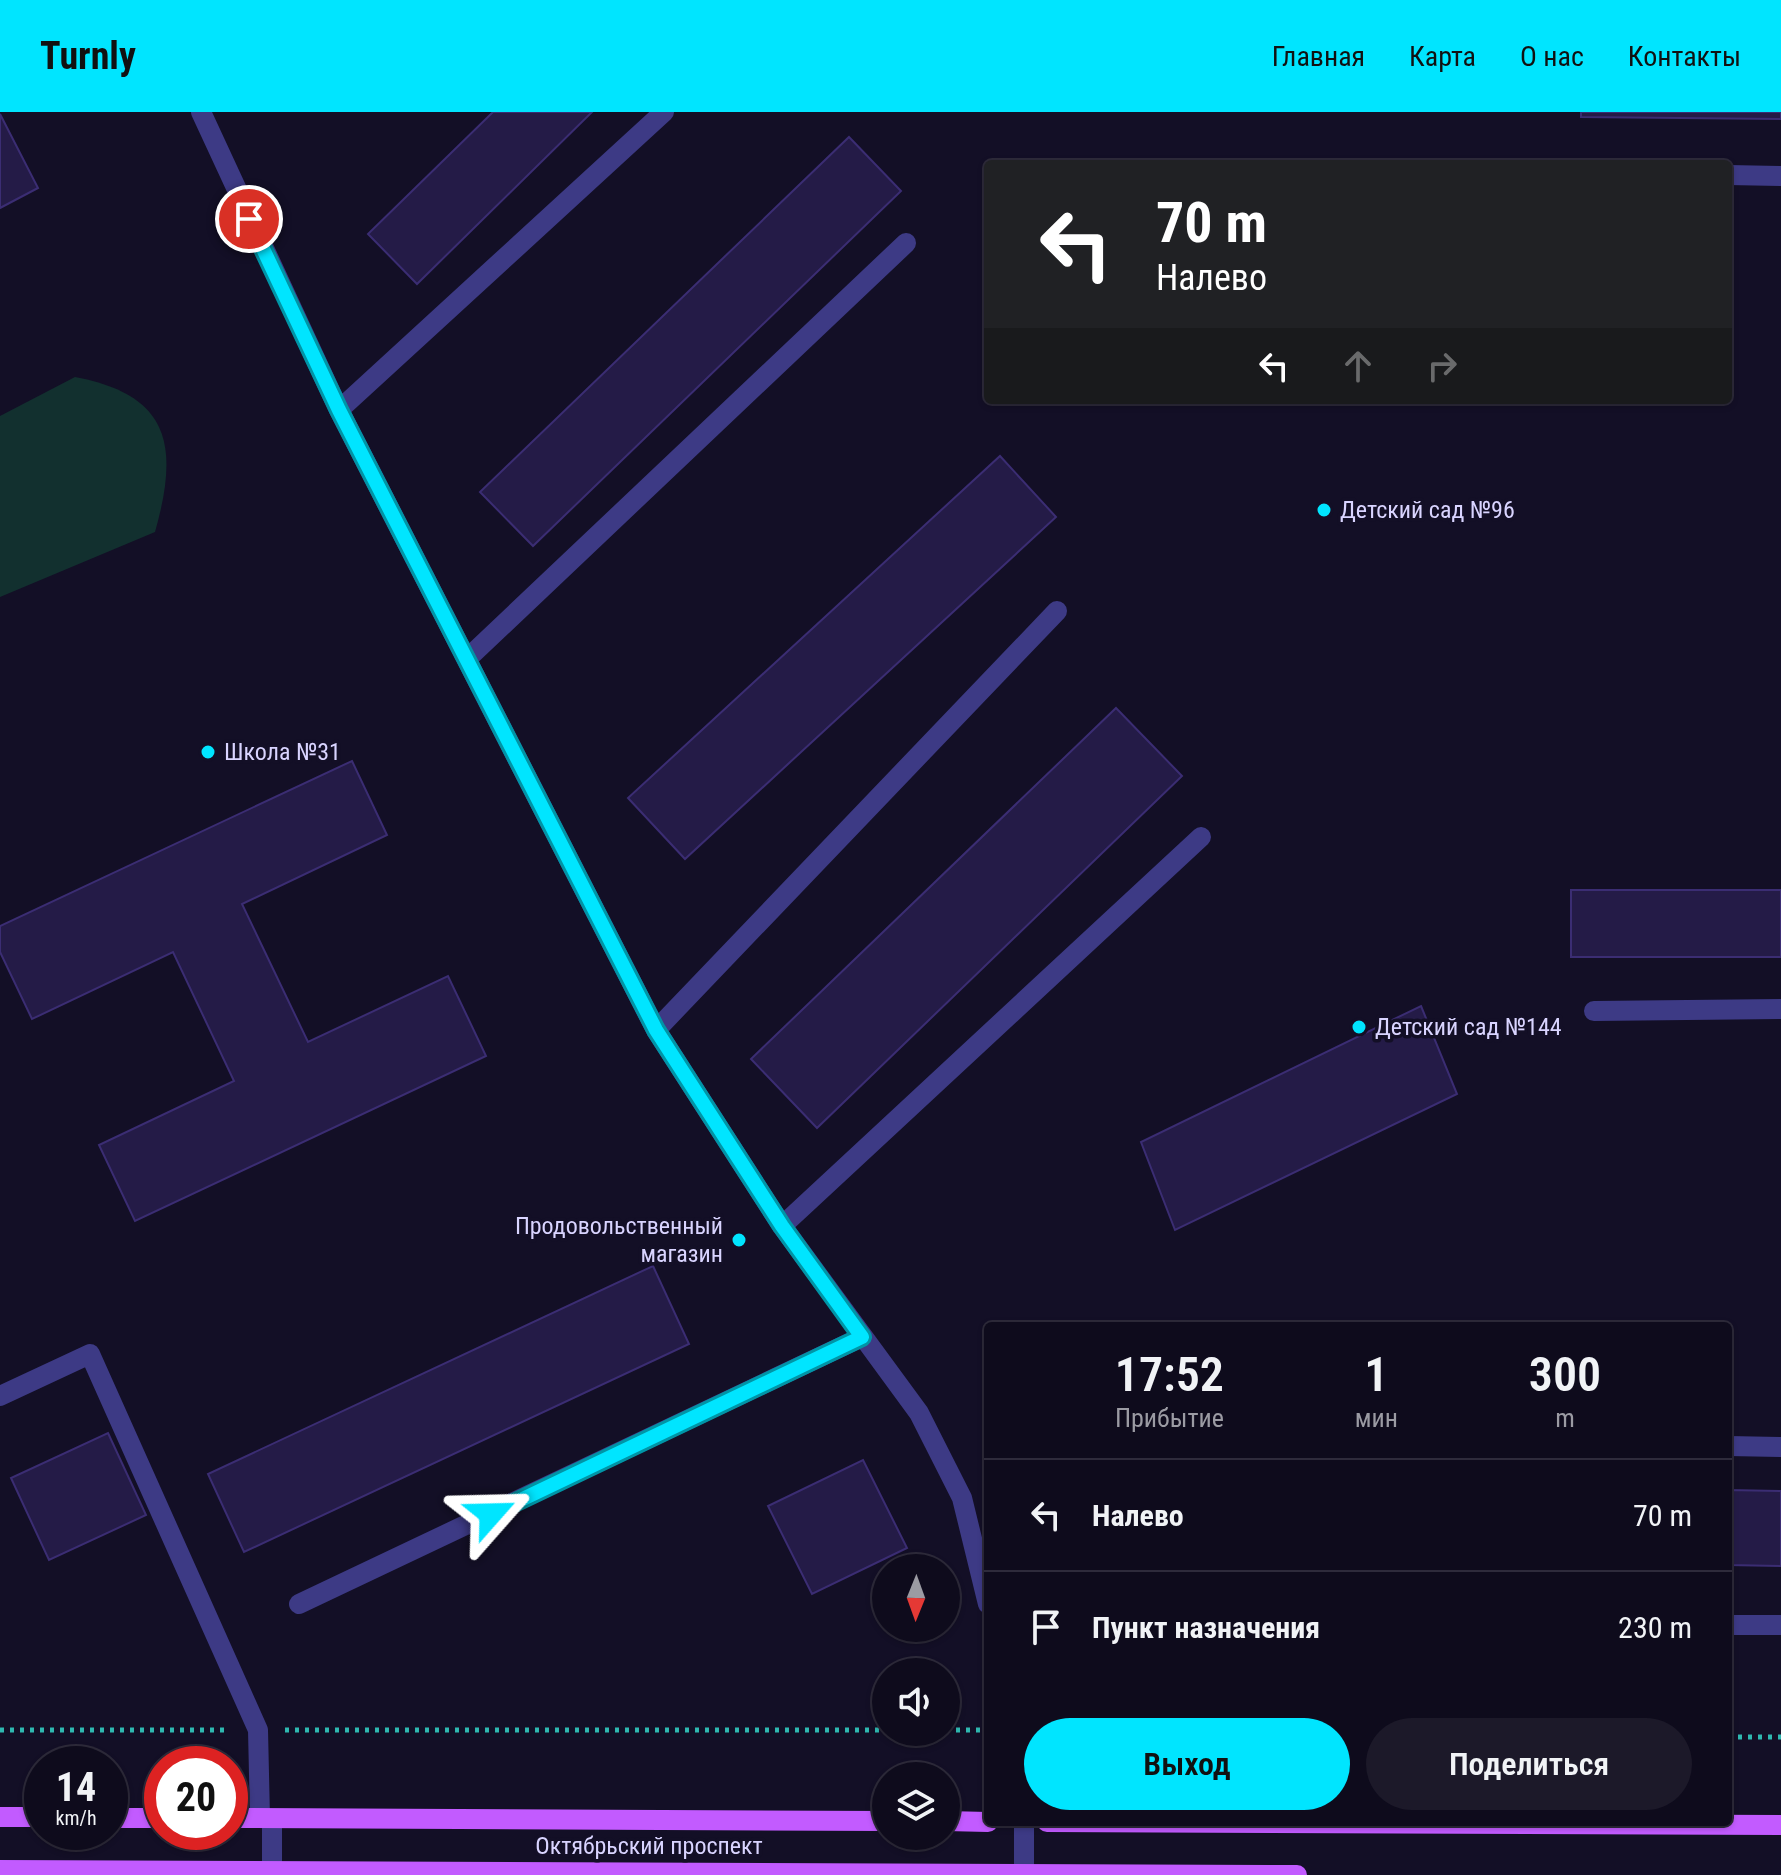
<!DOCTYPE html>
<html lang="ru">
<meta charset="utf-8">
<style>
body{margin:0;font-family:"Roboto Condensed",sans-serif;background:#1c1929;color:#f1f3f6;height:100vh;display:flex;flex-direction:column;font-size:30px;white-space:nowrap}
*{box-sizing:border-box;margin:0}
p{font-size:26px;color:#9b9ba3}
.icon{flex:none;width:44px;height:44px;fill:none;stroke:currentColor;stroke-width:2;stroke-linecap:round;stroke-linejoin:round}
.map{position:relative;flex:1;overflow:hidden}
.side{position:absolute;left:984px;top:1210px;width:748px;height:504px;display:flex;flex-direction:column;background:#0e0b1c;border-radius:8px;box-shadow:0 2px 6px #0004,0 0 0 2px #2e2b3b}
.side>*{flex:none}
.guide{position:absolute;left:984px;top:48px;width:748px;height:244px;border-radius:8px;box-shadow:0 2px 6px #0004,0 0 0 2px #2e2b3b;background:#202124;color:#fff;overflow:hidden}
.needle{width:52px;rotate:181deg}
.fabs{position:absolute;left:872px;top:1442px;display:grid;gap:16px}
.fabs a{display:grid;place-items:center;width:88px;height:88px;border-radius:50%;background:#0e0b1c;box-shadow:0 2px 6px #0004,0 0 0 2px #2e2b3b;font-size:40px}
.speed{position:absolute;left:24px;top:1634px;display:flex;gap:16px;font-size:40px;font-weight:700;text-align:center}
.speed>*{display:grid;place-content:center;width:104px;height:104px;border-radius:50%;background:#0e0b1c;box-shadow:0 2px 6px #0004,0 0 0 2px #2e2b3b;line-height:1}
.speed small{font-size:20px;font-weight:400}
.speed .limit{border:12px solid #d22;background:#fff;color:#111}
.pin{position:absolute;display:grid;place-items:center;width:68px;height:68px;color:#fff;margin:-34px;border:4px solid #fff;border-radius:50%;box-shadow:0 2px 8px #0007}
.me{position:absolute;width:88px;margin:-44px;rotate:65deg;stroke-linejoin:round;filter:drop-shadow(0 0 6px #0008)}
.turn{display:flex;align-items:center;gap:28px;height:168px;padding:0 40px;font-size:36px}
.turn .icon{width:104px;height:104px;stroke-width:2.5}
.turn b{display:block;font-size:56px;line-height:68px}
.lanes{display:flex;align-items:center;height:76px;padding:0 40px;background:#0003;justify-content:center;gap:40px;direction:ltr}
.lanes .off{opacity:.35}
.eta{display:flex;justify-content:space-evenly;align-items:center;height:136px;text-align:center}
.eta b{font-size:48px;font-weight:600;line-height:56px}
.action{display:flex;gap:16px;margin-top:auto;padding:16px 40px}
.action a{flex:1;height:92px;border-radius:48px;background:#00e5ff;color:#111;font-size:32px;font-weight:600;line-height:92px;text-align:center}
.action a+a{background:#1c1929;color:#f1f3f6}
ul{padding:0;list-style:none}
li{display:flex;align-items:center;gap:24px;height:112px;padding:0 40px;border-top:2px solid #2e2b3b}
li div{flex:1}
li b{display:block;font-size:30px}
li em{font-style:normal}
header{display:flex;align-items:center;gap:48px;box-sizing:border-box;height:112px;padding:0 40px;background:#00e5ff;color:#111}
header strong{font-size:38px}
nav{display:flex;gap:44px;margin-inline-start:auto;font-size:28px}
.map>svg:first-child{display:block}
.green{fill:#12302f}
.building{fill:#241b47;stroke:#3b2d73;stroke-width:2}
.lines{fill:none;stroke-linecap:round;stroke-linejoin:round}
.path{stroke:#2fb8b0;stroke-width:5;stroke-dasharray:4 6;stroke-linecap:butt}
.minor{stroke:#3d3a85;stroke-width:20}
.major{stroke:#c25bff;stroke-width:20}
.route-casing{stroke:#0095a6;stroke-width:20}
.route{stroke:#00e5ff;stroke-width:14}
.poi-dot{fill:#00e5ff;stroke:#130f26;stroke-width:3}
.labels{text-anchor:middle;stroke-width:7;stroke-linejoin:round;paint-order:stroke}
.poi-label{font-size:24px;fill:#d9d4ff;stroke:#130f26;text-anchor:start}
.street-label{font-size:24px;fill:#d9d4ff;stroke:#130f26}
</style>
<header>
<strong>Turnly</strong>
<nav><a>Главная</a><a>Карта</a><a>О нас</a><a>Контакты</a></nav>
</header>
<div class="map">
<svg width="1781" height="1763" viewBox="0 0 1781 1763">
<rect width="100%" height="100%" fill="#130f26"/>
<!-- green -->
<path class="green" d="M75 265C171 283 179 335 155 420L0 485V304Z"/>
<!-- building -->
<path class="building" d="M493 0H592L417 172 368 122Z
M1581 0H1781V7L1581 5Z
M0 2 38 76 0 96Z
M849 25 901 79 533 434 480 380Z
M1000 344 1056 405 685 747 628 686Z
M1116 596 1182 664 817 1016 751 947Z
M352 649 387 723 242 792 308 930 448 864 486 944 135 1109 99 1033 234 969 173 840 32 907 0 840V814Z
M1571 778H1781V845H1571Z
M1421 894 1457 982 1175 1118 1141 1030Z
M653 1154 689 1232 244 1440 208 1362Z
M108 1321 146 1403 49 1448 11 1366Z
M863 1348 907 1436 812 1482 768 1394Z
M1728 1378 1781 1379V1454L1728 1453Z"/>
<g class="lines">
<!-- path -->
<path class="path" d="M0 1618H227
M285 1618H886
M946 1618H988
M1728 1625H1781"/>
<!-- minor -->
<path class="minor" d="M201 0 339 298 656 918 782 1114 919 1301 962 1386 988 1492
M1728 63 1781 64
M339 298 664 0
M468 546 906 131
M1594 899 1781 897
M656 918 1057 499
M782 1114 1201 725
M0 1284 90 1242 258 1618 260 1706
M1728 1334 1781 1335
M299 1492 862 1225
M1728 1513H1781
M272 1707V1763
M1024 1761V1710"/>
<!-- major -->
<path class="major" d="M0 1705H42
M110 1706H162
M230 1706 886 1709
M946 1709 988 1710
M1047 1710 1781 1713
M0 1758 1297 1763"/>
</g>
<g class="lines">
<!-- route casing -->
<g class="route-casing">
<path id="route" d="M249 107 339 298 656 918 782 1114 862 1225 491 1402"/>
</g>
<!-- route -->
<use href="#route" class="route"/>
</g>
<!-- markers -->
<g class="poi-dot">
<circle cx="1324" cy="398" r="8"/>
<circle cx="208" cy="640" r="8"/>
<circle cx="1359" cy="915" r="8"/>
<circle cx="739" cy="1128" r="8"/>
</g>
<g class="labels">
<!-- poi labels -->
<g class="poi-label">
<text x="1340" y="406">Детский сад №96</text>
<text x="224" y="648">Школа №31</text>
<text x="1375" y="923">Детский сад №144</text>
<text x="723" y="1122" text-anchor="end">Продовольственный<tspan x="723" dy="28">магазин</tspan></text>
</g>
<!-- street labels -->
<g class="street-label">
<text x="649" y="1742">Октябрьский проспект</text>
</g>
</g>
</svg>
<div class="fabs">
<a><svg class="needle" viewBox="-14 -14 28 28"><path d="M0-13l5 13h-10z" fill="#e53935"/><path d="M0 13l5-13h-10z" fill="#9b9ba3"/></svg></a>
<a><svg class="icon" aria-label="sound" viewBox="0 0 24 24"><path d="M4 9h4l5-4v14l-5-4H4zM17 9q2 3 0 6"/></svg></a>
<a><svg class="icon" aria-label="layers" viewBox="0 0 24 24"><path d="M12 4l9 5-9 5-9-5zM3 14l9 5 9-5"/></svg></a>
</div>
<div class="speed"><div>14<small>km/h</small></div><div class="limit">20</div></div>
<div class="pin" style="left:249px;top:107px;background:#d93025"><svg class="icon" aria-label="arrive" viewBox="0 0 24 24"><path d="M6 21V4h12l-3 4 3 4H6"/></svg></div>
<svg class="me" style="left:491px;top:1402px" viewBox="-20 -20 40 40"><path d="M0-17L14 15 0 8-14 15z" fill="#00e5ff" stroke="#fff" stroke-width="4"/></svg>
<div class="guide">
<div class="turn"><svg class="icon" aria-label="left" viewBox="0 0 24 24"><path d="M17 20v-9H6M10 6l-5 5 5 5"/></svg><div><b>70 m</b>Налево</div></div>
<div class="lanes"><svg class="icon" aria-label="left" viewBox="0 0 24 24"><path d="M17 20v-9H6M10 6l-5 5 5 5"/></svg><svg class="icon off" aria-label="ahead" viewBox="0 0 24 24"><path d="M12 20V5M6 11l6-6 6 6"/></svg><svg class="icon off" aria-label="right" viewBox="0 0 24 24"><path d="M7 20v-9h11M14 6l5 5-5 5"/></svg></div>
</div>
<section class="side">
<div class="eta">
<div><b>17:52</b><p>Прибытие</p></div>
<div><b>1</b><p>мин</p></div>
<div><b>300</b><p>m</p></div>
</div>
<ul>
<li><svg class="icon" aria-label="left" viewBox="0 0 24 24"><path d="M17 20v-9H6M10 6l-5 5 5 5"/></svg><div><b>Налево</b></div><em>70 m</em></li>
<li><svg class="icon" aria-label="arrive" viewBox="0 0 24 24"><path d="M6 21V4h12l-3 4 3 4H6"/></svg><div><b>Пункт назначения</b></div><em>230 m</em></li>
</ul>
<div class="action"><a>Выход</a><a>Поделиться</a></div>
</section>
</div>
